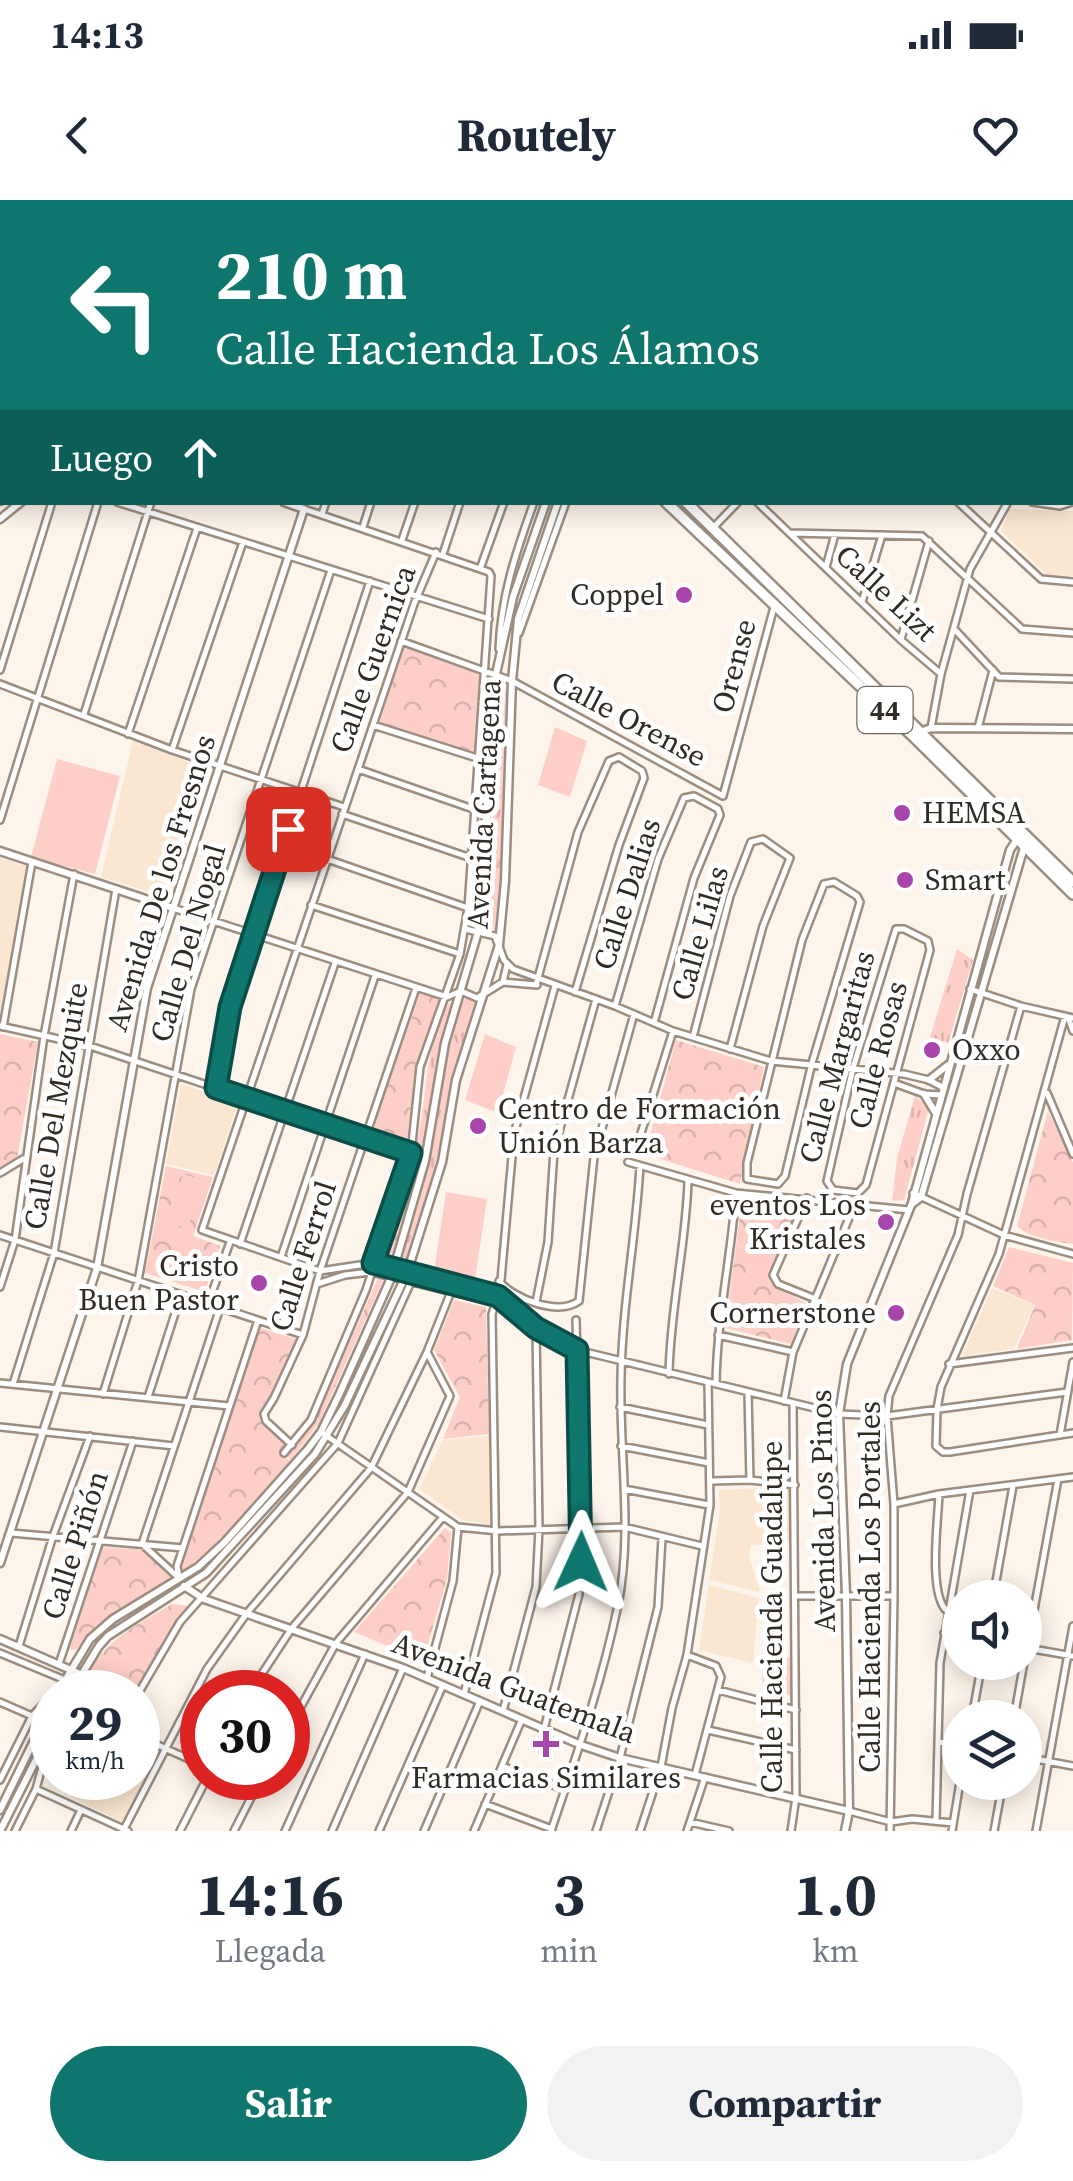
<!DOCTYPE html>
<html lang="es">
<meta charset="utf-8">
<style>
body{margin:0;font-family:"Source Serif 4",serif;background:#f2f2f3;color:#1f2937;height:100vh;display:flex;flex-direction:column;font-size:38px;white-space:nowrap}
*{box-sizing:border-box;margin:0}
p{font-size:32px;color:#747a83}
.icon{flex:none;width:55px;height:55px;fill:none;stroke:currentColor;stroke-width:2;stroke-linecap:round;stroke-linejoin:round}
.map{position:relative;height:1631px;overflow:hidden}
.panel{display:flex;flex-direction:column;background:#fff;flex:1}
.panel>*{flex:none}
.guide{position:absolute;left:0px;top:0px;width:1075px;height:305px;box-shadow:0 5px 25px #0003;background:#0f766e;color:#fff;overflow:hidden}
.buttons{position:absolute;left:942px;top:1380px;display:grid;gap:20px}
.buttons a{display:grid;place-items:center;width:100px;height:100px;border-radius:50%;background:#fff;box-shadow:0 5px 25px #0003;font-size:50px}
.speed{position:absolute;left:30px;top:1470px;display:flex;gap:20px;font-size:50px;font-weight:700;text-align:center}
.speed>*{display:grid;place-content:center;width:130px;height:130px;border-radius:50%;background:#fff;box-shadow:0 5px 25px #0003;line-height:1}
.speed small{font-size:25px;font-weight:400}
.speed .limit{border:15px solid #d22;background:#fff;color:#111}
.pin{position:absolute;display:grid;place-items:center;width:85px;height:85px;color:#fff;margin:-42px;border-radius:20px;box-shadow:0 5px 15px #0006}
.me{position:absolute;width:110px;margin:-55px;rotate:1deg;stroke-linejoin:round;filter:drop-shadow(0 0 8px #0008)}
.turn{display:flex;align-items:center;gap:35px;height:210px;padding:0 50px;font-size:45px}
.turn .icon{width:130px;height:130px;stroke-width:2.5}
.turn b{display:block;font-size:70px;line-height:85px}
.then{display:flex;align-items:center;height:95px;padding:0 50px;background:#0003;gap:20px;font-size:38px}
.eta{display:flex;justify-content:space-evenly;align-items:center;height:170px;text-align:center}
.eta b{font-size:60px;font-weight:700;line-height:70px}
.action{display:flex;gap:20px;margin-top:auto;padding:20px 50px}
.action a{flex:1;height:115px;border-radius:60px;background:#0f766e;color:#fff;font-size:40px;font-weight:700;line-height:115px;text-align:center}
.action a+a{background:#f2f2f3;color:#1f2937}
.status{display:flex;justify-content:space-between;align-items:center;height:70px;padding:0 50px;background:#fff;direction:ltr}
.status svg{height:28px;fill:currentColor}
header{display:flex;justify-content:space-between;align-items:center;height:130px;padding:0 50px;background:#fff;font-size:45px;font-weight:700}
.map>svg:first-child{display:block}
.built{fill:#fae6d1}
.grass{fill:url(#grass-tufts)}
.park{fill:url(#park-crowns)}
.pitch{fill:#fecfc8}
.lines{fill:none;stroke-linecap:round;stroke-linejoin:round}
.minor-casing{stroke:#9b8d80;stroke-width:10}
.tertiary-casing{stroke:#9b8d80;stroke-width:11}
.primary-casing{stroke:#9b8d80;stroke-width:14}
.minor{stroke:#fff;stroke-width:5}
.tertiary{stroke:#fff;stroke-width:6}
.primary{stroke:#fff;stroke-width:9}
.route-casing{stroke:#0a4d48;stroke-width:25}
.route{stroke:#0f766e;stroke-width:18}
.poi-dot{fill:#a845ab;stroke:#fff;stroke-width:4}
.labels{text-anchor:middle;stroke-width:10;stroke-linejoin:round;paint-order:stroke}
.shield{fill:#fff;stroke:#6f6b67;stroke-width:2.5}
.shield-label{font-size:28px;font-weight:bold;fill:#312b26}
.street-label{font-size:30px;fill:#312b26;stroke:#fff}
.poi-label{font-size:30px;fill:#312b26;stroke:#fff;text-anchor:end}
</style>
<div class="status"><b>14:13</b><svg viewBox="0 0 49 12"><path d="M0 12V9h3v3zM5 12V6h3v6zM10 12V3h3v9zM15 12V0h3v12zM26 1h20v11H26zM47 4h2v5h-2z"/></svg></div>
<header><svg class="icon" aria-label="back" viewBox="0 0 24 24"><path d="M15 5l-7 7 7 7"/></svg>Routely<svg class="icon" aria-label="heart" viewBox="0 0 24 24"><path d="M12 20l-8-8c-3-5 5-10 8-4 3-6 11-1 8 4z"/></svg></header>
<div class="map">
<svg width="1073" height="1631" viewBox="0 0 1073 1631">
<defs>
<pattern id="grass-tufts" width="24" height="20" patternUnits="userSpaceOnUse" patternTransform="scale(2.5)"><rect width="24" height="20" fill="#fecfc8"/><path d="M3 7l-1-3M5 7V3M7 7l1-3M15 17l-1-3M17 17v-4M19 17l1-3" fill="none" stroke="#dab2ac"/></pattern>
<pattern id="park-crowns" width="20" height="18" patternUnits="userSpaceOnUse" patternTransform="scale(2.5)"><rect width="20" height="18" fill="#fecfc8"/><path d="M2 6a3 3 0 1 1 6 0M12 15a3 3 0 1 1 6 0" fill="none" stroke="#dab2ac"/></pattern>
</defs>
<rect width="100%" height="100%" fill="#fdf4eb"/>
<!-- built -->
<path class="built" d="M1010 309 1073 311V376H1048L1001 331Z
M133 541 210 570 169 698 101 677Z
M0 658 29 667 0 817Z
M181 884 238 903 214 975 166 964Z
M992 1088 1034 1105 1014 1149 962 1156Z
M489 1236 492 1325 463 1320 419 1289 443 1240Z
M789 1287 790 1343 751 1345 749 1356 760 1392 709 1380 720 1311 719 1290Z
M709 1385 759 1398 753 1463 699 1450Z
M138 1541 159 1551 124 1623 71 1597 81 1578H138Z"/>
<!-- grass -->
<path class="grass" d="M487 474 492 476 478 727 473 724Z
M503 486 506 490 503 642 495 730 485 729 489 702 500 488Z
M957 749 973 760 948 843 930 837Z
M467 797 476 802 477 807 455 874 438 962 403 1070 400 1068 432 948 448 847 463 801Z
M449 803 455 805 423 960 391 1066 382 1060C393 1023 406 985 416 947 428 899 423 848 449 803Z
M915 896 929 908 904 1000 892 1001 897 958Z
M378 1078 383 1081 319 1223 291 1260 287 1256 316 1219Z"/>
<!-- park -->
<path class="park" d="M404 445 483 470 475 552 379 524Z
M420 793 443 800 427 832 416 864 406 947 371 935Z
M0 834 38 842 17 958 0 968Z
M676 840 764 867 740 984 645 954Z
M1048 911 1073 963V1044C1054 1041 1031 1039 1017 1026Z
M166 966 213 977 193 1036 220 1046 205 1092 145 1073Z
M742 1000 799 1005 770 1073 775 1087 806 1103 791 1144 725 1128Z
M1009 1047 1073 1063 1072 1140 1017 1149 1035 1105 993 1086Z
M454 1100 486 1107 489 1234 443 1239 460 1197 434 1150Z
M258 1127 296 1139 260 1217 287 1246 281 1253 290 1261 234 1327 185 1371 181 1368Z
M445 1328 451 1333 447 1379 423 1461 354 1432Z
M103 1347 145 1350 172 1376 120 1410 75 1450 68 1448Z
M172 1404 190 1406 178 1420 136 1492H76C103 1442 124 1432 172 1404Z"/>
<!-- pitch -->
<path class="pitch" d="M555 527 587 541 570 597 538 585Z
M57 559 120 576 95 674 31 657Z
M485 834 516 847 498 913 465 900Z
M183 974 203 980 188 1029 168 1022Z
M446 992 487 999 475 1079 434 1072Z
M761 1454 790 1458 792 1496 763 1490Z"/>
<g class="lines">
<!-- minor casing -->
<g class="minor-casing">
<path id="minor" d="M152 0 169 2
M1019 0V2
M1063 0V2
M5 2V0
M49 2 50 0
M89 2 90 0
M134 2 135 0
M178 2V0
M463 2V0
M509 2V0
M550 2V0
M594 2 595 0
M637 2 638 0
M680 2V0
M721 2 722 0
M764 2V0
M807 2V0
M850 2V0
M893 2 894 0
M935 2 936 0
M0 33 2 18
M1072 108H1073
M1072 147 1073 148
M1072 231H1073
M117 302 489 419
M757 302 901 440 941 474
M958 302 1041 379 1073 382
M1032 302 1060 306 1072 302
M322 314 326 302
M363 327 371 302
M713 328 738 302
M790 333 922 336 1022 429 1073 433
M402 340 415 302
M436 352 414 404 202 1030 320 1071 373 1063 498 1096 536 1128 577 1150 839 1214 887 1216 1067 1192
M443 354 460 302
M826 367 835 334
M480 369 504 302
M862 402 882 335
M956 431 999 477 1073 479
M519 433 566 302
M901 439 929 341
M401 441 512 481 723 596 774 407
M499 449C501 396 516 352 534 302
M0 470 52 302
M0 484 172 550 344 607
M84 514 151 302
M373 525 477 558
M931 528 941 474 970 369 1008 302
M978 528 993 470
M128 534 197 328
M172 550 243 342
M358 569 473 609
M342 614 471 658
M0 620 98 302
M327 659 468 708
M834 682 857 696 860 702 812 863 785 976 778 984 747 979V963L802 740 824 684Z
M311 705 460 754
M173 708 447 797 461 791 477 798 503 782 537 785
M465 729 495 736 504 760 513 769 615 806 673 831 771 861 904 874 929 880 944 888
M896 729H904L928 741 930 750 866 985 858 993 833 990 827 981 853 868Z
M503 782 507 764
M536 785 578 632 609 561 619 557 642 571 644 578 619 645 575 792
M555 786 514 934 501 1080 499 1081C514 1099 558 1116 579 1101L594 957 634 814
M970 789 1021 806 1073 818
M615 806 658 659 684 598 694 596 718 609 720 615 694 678 654 823
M1065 816 999 1054 941 1187 937 1209 936 1246 943 1252H950L1073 1233
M1068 817 1073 831
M0 826 90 846 411 953
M3 827 32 662
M693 837 730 696 751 642 763 639 790 658 763 726 730 849
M894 883 924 894 941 895
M216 888 230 807 370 381
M1047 893 1073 954
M599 937 629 948 637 946 673 831
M628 962 736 993 909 1010
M0 973 23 959
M913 993 1004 1035 1073 1054
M807 998 773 1075 778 1084 813 1098
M0 1035 303 1135
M240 1044 335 763
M281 1057 375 776
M317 1084 345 1075 371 1072 494 1102
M0 1087 15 1040 44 836 74 674
M536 1102 548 1042 554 950 596 799
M208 1104 230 1042
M280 1127 310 1069
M718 1135 793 1152
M949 1164 1073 1148
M669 1174C670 1109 686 1046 688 981
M0 1183 229 1206
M716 1183C717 1119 731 1057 736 993
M13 1184 54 1053 116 689
M748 1193 750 1280
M103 1194 138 1081 191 789 331 370
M148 1197 181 1095
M784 1201 793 1152 854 1006
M620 1207 708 1225
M0 1227 174 1246
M321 1232 458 1327 498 1331 624 1327 702 1346
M1060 1235 1073 1162
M292 1245 266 1221 264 1214 274 1198 303 1135 320 1071 416 788
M621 1246 709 1263
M284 1253 311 1220 366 1090 411 953 420 867 460 754 468 708 491 376 489 372 304 309
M711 1281 750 1280 795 1285
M624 1289 709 1305
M939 1294C938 1320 928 1395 947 1411
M894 1304 939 1294 1073 1277
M11 1333 183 1348
M179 1378 142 1344 220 1108
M179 1378 177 1366 258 1120
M797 1396H894
M993 1398 1013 1286
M944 1433 960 1436
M19 1446 53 1336 90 1236
M1027 1448 1073 1456
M0 1453 65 1480 80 1474
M687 1455 716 1466 721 1477 695 1575
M1025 1459 1058 1279
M59 1464 133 1241
M427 1478 453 1381 458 1327
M718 1490 796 1510
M250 1492 292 1428 408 1292 450 1196 427 1152
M138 1494 180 1422 338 1243 411 1082
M464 1494 496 1373 492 1114 498 1096
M0 1502 32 1516
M503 1511 536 1387 539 1329 536 1128
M972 1518 982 1462
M1014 1518 1024 1462
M544 1529 579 1394 582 1330 576 1120
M288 1530 336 1443 443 1317
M708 1530 796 1550
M138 1536 202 1565
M939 1542 960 1546
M1025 1557 1073 1566
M502 1566 564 1589
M229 1578 254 1590
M0 1580 32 1516 52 1495
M36 1589 128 1631
M485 1604 552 1629
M849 1611 891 1622 912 1619 953 1623
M936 1621 940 1463 970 1290
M690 1622 729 1631
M15 1631 36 1589 52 1531
M71 1631 81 1610
M123 1631 207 1469 247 1413 371 1268 427 1152 454 1084
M180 1631 207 1578
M234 1631 261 1578
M285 1631 365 1454
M332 1631 403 1468
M379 1631 443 1485
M424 1631 480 1501
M474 1631 522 1519
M551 1631C576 1557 602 1482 618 1405 633 1331 619 1252 621 1178 622 1106 636 1037 640 966
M596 1631 620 1558 658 1407 662 1338
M640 1631 661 1567 672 1508 687 1455 710 1305 708 1182
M687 1631 705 1577
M791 1631 796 1597 793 1203
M890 1631 894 1396V1304L887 1216 889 1196 958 1035 967 994 1021 806
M952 1631 960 1582
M994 1631 1003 1582
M1036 1631 1073 1426"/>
</g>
<!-- tertiary casing -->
<g class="tertiary-casing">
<path id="tertiary" d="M325 0 328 2
M0 102H2
M0 233H2
M0 267 2 265
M0 279 2 277
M0 301 2 299
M0 319 21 302
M920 532 931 528 1073 529
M0 651 173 708
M929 880 948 865
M924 894 935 912
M913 1003 921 997 1025 644
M0 1363 97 1068 147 788 304 309 284 302
M184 1386 204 1399 403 1468 581 1545 620 1558 849 1611
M0 1439 80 1474
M58 1492 90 1439 113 1419 198 1367 225 1342 307 1250 321 1232 339 1195 391 1078 425 961 445 843 478 732 496 474 513 397 546 302
M71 1492 99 1446 108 1436 206 1373 315 1254 345 1205 407 1073 442 962 456 880 499 745 505 681 512 481 518 419 558 302
M0 1610 52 1504
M0 1631 52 1528
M845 1631 849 1611 846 1395 839 1214 847 1164 912 1003 1010 650 1018 638"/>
</g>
<!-- primary casing -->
<g class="primary-casing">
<path id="primary" d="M389 0 390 2
M449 2V0
M666 302 914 537 1073 694
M686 302 1073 682"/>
</g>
<!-- minor -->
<use href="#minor" class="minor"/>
<!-- tertiary -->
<use href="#tertiary" class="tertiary"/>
<!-- primary -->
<use href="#primary" class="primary"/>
</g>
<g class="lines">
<!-- route casing -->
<g class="route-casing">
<path id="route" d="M288 629 230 807 216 888 411 953 373 1063 498 1096 536 1128 577 1150 581 1362"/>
</g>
<!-- route -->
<use href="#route" class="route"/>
</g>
<!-- markers -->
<g class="poi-dot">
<circle cx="684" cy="395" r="10"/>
<circle cx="902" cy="613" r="10"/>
<circle cx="905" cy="680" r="10"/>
<circle cx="932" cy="850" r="10"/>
<circle cx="478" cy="926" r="10"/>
<circle cx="886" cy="1022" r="10"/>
<circle cx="259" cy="1083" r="10"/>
<circle cx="896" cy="1113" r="10"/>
<path d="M541 1529h10v10h10v10h-10v10h-10v-10h-10v-10h10z"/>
</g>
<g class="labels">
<!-- shield labels -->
<rect class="shield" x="857.5" y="487" width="55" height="46" rx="8"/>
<g class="shield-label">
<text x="885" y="520">44</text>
</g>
<!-- street labels -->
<g class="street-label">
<text transform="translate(886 393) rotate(43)" y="10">Calle Lizt</text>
<text transform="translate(373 459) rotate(-70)" y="10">Calle Guernica</text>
<text transform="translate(734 466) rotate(-75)" y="10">Orense</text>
<text transform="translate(629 519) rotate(28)" y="10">Calle Orense</text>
<text transform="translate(484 604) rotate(-87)" y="10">Avenida Cartagena</text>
<text transform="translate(161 683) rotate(-73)" y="10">Avenida De los Fresnos</text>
<text transform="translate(627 694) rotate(-72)" y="10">Calle Dalias</text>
<text transform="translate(700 733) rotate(-74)" y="10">Calle Lilas</text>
<text transform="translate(188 743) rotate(-74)" y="10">Calle Del Nogal</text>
<text transform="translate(878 855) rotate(-75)" y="10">Calle Rosas</text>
<text transform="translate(837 857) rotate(-75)" y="10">Calle Margaritas</text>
<text transform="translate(56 906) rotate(-80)" y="10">Calle Del Mezquite</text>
<text transform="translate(303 1056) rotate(-72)" y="10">Calle Ferrol</text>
<text transform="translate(823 1311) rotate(-91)" y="10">Avenida Los Pinos</text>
<text transform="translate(75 1345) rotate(-72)" y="10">Calle Piñón</text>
<text transform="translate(870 1387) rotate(-90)" y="10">Calle Hacienda Los Portales</text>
<text transform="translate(772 1417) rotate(-90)" y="10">Calle Hacienda Guadalupe</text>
<text transform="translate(514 1488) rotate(21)" y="10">Avenida Guatemala</text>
</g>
<!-- poi labels -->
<g class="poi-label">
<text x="664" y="405">Coppel</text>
<text x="922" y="623" text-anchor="start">HEMSA</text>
<text x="925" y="690" text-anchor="start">Smart</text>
<text x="952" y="860" text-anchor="start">Oxxo</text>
<text x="498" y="919" text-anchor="start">Centro de Formación<tspan x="498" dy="34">Unión Barza</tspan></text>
<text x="866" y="1015">eventos Los<tspan x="866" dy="34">Kristales</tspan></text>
<text x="239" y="1076">Cristo<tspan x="239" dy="34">Buen Pastor</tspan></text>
<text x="876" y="1123">Cornerstone</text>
<text x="546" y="1588" text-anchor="middle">Farmacias Similares</text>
</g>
</g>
</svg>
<div class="buttons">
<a><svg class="icon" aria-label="sound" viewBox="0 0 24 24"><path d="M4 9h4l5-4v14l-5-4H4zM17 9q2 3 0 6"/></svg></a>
<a><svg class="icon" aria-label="layers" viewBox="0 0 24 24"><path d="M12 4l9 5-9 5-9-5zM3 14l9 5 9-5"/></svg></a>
</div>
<div class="speed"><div>29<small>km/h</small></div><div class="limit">30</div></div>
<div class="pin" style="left:288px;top:629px;background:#d93025"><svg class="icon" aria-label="arrive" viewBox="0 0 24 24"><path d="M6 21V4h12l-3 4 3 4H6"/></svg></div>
<svg class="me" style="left:581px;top:1362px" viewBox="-20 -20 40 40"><path d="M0-17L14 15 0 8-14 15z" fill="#0f766e" stroke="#fff" stroke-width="4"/></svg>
<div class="guide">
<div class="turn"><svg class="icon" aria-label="left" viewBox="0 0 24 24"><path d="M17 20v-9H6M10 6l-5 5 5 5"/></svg><div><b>210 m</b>Calle Hacienda Los Álamos</div></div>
<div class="then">Luego<svg class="icon" aria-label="ahead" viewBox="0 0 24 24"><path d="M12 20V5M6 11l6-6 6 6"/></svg></div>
</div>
</div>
<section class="panel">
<div class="eta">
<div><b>14:16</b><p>Llegada</p></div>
<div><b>3</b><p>min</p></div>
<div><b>1.0</b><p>km</p></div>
</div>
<div class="action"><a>Salir</a><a>Compartir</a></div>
</section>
